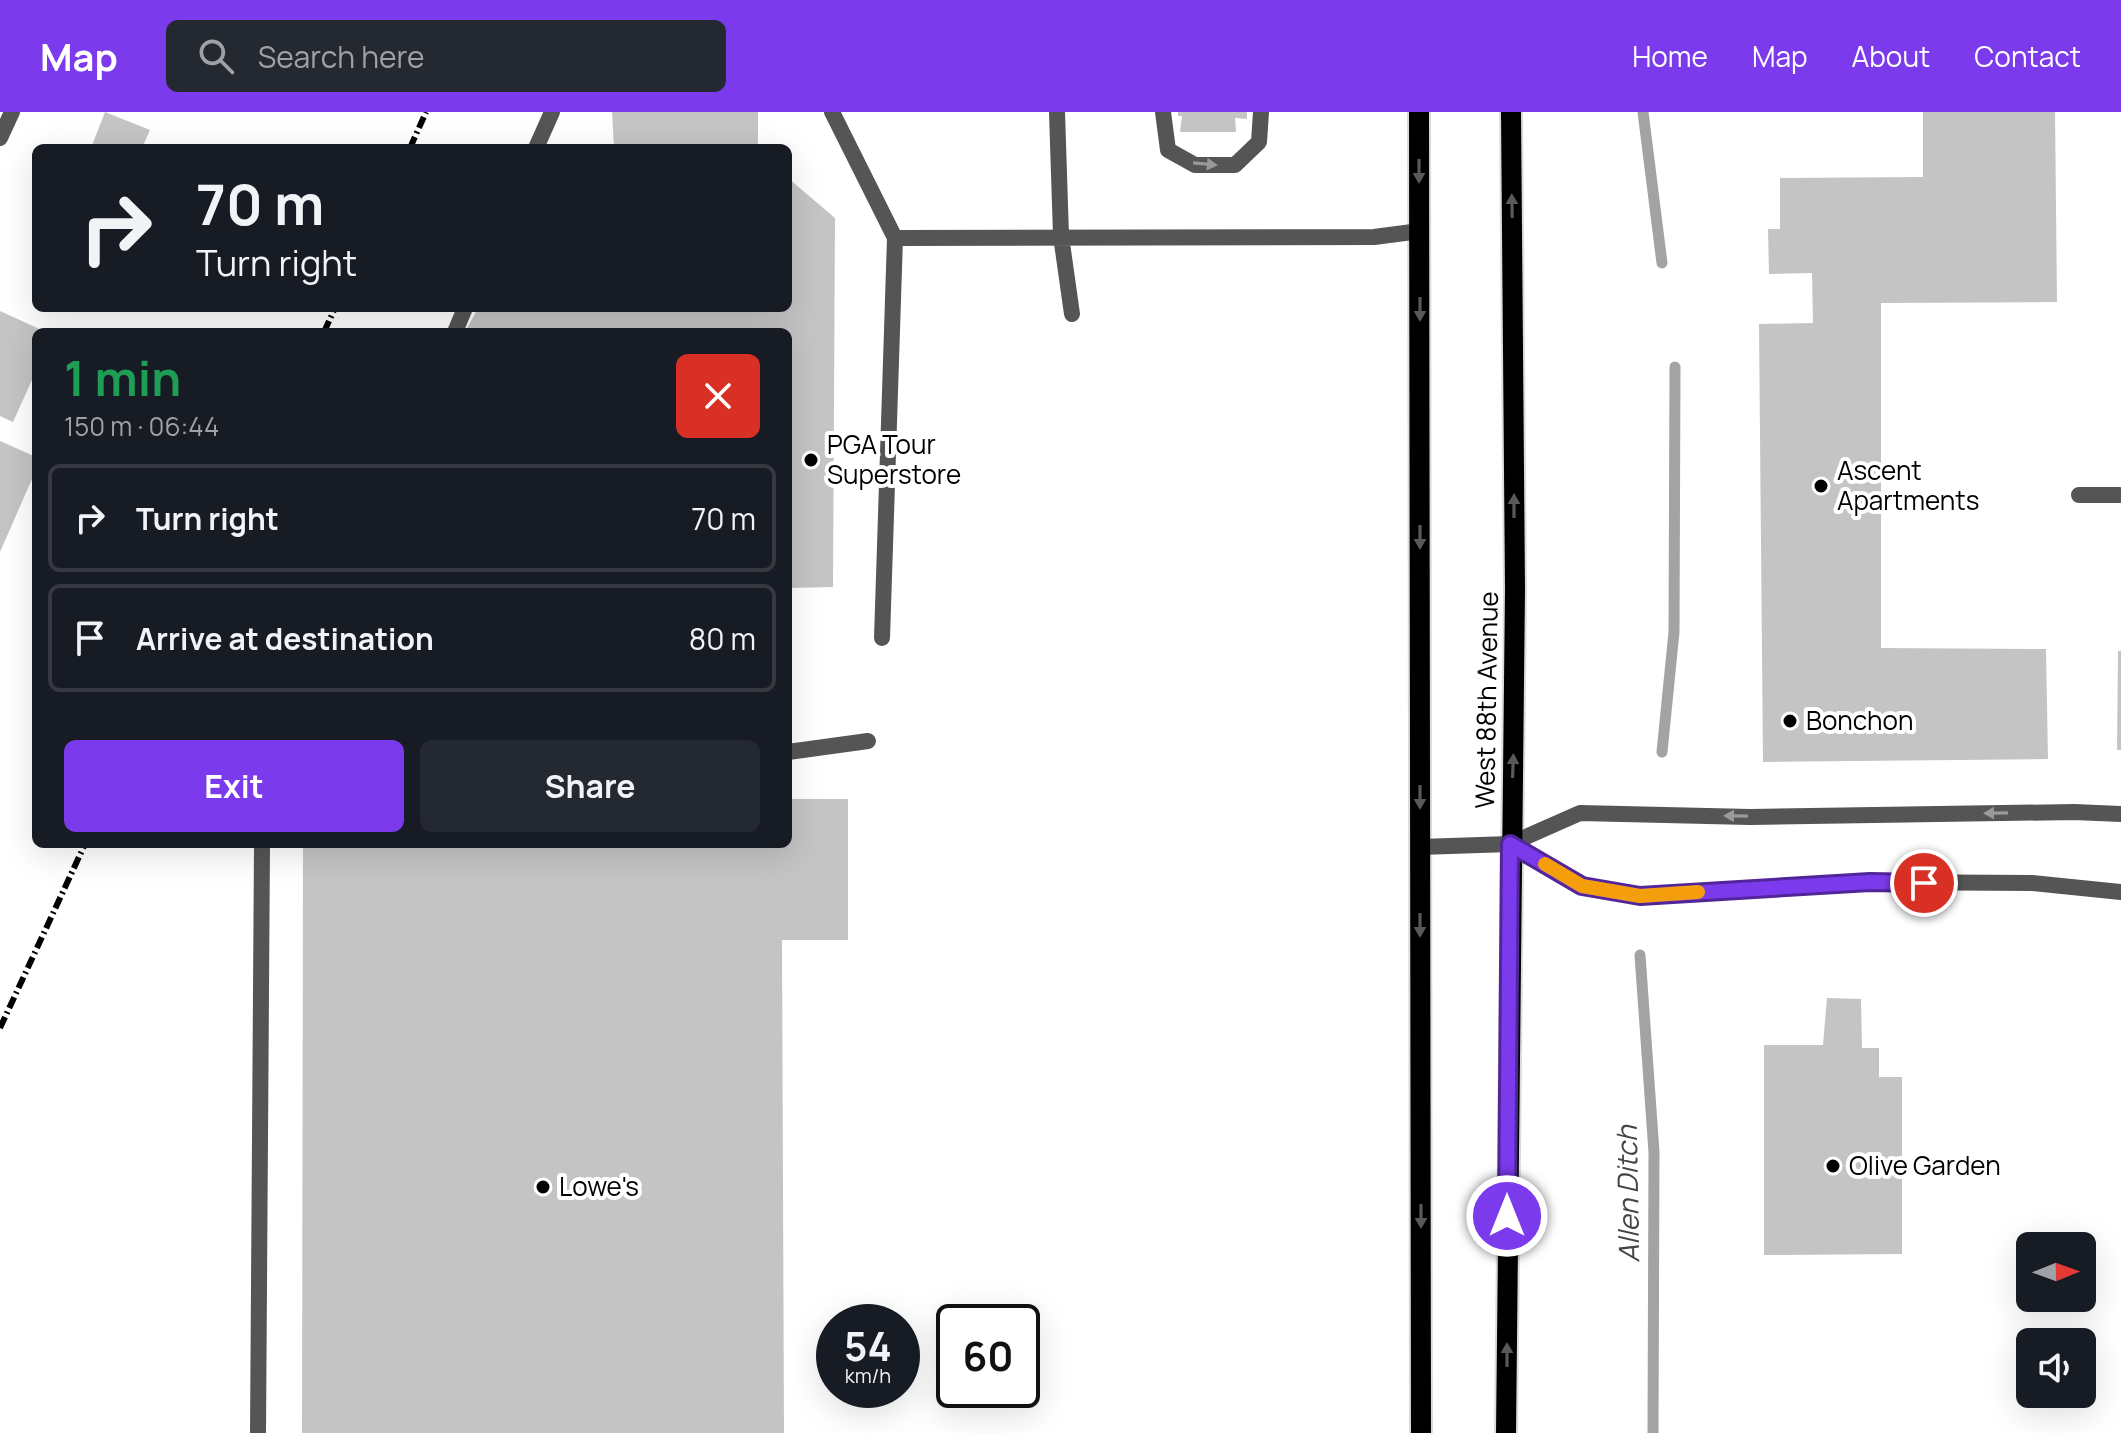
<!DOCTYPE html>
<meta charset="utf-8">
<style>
body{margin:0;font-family:Manrope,sans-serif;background:#242831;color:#f1f3f6;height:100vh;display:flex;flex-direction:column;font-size:30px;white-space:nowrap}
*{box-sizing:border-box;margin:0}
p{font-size:26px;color:#9ea1a6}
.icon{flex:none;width:44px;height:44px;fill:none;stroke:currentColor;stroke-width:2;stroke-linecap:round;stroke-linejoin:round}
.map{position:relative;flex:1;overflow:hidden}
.drawer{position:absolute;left:32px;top:216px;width:760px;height:520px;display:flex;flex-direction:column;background:#171b24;border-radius:12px;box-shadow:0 8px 32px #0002}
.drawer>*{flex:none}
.top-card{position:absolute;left:32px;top:32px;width:760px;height:168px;border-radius:12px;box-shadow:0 8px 32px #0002;background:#171b24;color:#f1f3f6;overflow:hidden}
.needle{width:52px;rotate:89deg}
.controls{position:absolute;left:2016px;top:1120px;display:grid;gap:16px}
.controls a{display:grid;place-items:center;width:80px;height:80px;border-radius:12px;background:#171b24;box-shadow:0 8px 32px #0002;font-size:40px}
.speed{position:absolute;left:816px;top:1192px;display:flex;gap:16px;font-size:40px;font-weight:700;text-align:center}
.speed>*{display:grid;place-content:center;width:104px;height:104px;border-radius:50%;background:#171b24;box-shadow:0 8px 32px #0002;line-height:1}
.speed small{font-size:20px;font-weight:400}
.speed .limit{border:4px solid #111;border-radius:12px;background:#fff;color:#111}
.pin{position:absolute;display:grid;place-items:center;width:68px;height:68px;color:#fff;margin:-34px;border:4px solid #fff;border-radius:50%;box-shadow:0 2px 8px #0007}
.me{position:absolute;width:88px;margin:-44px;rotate:0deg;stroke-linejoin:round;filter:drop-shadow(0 0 6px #0008)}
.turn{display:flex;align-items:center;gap:28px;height:168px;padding:0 32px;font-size:36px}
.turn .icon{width:104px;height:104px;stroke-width:2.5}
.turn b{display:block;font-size:56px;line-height:68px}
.round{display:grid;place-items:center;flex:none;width:84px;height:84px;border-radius:12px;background:#242831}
.summary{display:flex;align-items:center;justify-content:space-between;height:136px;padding:0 32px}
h1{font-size:48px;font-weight:700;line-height:60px;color:#1e9e55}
.cta{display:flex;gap:16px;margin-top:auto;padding:16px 32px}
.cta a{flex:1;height:92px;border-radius:12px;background:#7c3aed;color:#fff;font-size:32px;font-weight:700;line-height:92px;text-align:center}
.cta a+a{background:#242831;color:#f1f3f6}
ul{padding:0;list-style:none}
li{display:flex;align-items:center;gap:24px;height:108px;margin:0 16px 12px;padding:0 16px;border:4px solid #363941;border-radius:12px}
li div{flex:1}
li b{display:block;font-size:30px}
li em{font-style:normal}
header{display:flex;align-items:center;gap:48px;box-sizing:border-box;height:112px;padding:0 40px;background:#7c3aed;color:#fff}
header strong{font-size:38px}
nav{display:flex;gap:44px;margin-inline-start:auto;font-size:28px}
.search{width:560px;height:72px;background:#242831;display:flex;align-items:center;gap:20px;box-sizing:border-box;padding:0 28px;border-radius:12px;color:#9ea1a6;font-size:30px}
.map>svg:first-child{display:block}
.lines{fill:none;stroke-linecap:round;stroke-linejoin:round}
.stream{stroke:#a3a3a3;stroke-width:11}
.building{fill:#c4c4c4}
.primary-casing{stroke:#dbdbdb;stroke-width:24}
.service{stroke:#555;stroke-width:16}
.minor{stroke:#555;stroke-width:16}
.primary{stroke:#000;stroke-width:20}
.rail{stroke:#000;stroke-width:6;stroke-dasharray:12 4 2 4;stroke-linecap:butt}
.oneway{fill:#999}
.oneway2{fill:#595959}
.route-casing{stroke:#51269a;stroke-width:20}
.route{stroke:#7c3aed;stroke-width:14}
.slow{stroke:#f59e0b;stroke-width:14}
.poi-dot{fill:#000;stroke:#fff;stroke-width:3}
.labels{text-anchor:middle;stroke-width:8;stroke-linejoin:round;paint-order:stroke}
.poi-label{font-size:26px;fill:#000;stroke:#fff;text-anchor:start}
.street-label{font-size:26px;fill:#000;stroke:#fff}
.water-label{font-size:28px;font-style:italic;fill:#444;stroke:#fff}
</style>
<header>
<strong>Map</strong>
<div class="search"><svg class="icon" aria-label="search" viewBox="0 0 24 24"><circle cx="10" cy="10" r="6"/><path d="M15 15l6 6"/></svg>Search here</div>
<nav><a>Home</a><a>Map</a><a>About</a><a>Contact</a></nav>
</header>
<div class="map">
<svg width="2121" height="1321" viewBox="0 0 2121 1321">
<rect width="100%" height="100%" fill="#fff"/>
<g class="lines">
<!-- stream -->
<path class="stream" d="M1643 0 1662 151
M1662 640 1674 520 1675 255
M1640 843 1654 1040 1653 1321"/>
</g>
<!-- building -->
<path class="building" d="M105 0 150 18 142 36H91Z
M612 0H758V36H614Z
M1178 0H1247V7L1235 6 1236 20H1180L1182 4H1178Z
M1923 0H2055L2057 190 1881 191V536L2046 537 2048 647 1763 650 1759 212 1813 211 1812 161 1769 162 1768 117H1780V66L1923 65Z
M788 66 835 106 833 475 788 476V220H465L478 196H788Z
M0 199 46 220H36V259L13 310 0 304Z
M0 329 36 345V358L0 440Z
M2118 539H2121V638H2117Z
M788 687H848V828H782L784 1321H302L303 732H788Z
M1827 886 1861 887 1862 936H1879V965H1902V1142L1764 1143V933H1823Z"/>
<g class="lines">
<!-- primary casing -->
<g class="primary-casing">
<path id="primary" d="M1419 0 1421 1321
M1506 1321 1515 477 1511 0"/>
</g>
<!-- service -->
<path class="service" d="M832 0 895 126 882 526
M1057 0 1061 124 1072 202
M1163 0 1168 38 1195 53H1235L1259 30 1261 0
M536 36 552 0
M895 126 1374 125 1420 119
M455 220 465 196
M2079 383H2119
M788 640 868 629
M1420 735 1510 732
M258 1321 262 732"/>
<!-- minor -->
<path class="minor" d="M0 26 12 0
M1510 732 1582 774 1640 784 1870 770 2032 771 2121 780
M1510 732 1580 701 1750 705 2074 700 2121 702"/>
<!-- primary -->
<use href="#primary" class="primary"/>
<!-- rail -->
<path class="rail" d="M410 36 426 0
M324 220 335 196
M0 916 85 732"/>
</g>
<!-- one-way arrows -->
<defs><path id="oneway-solid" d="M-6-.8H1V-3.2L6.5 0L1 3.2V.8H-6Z" transform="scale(2)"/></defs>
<g class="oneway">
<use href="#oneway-solid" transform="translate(1205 52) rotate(5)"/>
<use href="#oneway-solid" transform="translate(1996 701) rotate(179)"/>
<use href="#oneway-solid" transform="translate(1736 704) rotate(-179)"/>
</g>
<g class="oneway2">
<use href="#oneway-solid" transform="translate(1419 59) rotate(90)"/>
<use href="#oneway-solid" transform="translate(1512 94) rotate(-91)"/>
<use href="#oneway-solid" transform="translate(1420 197) rotate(90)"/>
<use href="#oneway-solid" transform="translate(1514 394) rotate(-90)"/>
<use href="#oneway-solid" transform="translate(1420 425) rotate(90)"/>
<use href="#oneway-solid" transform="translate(1513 654) rotate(-88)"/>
<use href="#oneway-solid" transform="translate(1420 685) rotate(90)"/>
<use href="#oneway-solid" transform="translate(1420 813) rotate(90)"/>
<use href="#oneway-solid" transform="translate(1421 1104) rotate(90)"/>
<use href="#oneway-solid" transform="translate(1507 1243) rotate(-90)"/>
</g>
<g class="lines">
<!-- route casing -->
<g class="route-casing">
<path id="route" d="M1507 1104 1510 732 1582 774 1640 784 1870 770 1924 771"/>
</g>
<!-- route -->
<use href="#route" class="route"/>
<!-- slow -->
<path class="slow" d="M1545 752 1582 774 1640 784 1698 780"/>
</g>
<!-- markers -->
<g class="poi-dot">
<circle cx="811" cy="348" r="8"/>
<circle cx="1821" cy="374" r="8"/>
<circle cx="1790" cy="609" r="8"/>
<circle cx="1833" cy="1054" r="8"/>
<circle cx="543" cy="1075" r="8"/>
</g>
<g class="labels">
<!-- poi labels -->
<g class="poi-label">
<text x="827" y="342">PGA Tour<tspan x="827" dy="30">Superstore</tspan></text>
<text x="1837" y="368">Ascent<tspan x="1837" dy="30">Apartments</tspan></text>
<text x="1806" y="618">Bonchon</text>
<text x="1849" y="1063">Olive Garden</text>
<text x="559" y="1084">Lowe's</text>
</g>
<!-- street labels -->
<g class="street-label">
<text transform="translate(1487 588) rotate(-89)" y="9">West 88th Avenue</text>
</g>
<!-- water labels -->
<g class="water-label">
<text transform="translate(1628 1082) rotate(-91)" y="10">Allen Ditch</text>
</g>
</g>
</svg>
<div class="controls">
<a><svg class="needle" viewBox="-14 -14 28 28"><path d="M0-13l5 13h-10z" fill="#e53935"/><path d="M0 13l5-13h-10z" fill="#9ea1a6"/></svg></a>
<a><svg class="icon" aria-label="sound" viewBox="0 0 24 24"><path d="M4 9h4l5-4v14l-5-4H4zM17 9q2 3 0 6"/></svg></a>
</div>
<div class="speed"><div>54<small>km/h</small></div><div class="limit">60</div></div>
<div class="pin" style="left:1924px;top:771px;background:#d93025"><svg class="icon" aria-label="arrive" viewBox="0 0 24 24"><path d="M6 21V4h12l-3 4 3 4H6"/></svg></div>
<svg class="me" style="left:1507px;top:1104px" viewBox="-20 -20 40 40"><circle r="17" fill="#7c3aed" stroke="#fff" stroke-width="3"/><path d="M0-11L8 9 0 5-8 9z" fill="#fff"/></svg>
<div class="top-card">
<div class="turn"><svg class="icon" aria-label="right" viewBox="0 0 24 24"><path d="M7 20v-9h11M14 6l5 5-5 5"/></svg><div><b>70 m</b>Turn right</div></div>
</div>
<section class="drawer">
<div class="summary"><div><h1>1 min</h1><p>150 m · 06:44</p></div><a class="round" style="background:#d93025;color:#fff"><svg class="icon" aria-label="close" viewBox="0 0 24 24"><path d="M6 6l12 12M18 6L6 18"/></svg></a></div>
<ul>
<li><svg class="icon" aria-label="right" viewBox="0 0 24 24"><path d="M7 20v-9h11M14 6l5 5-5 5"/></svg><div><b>Turn right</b></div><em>70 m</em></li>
<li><svg class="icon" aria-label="arrive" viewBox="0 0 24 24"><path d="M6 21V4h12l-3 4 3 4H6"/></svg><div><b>Arrive at destination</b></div><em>80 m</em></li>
</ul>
<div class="cta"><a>Exit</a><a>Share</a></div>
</section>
</div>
